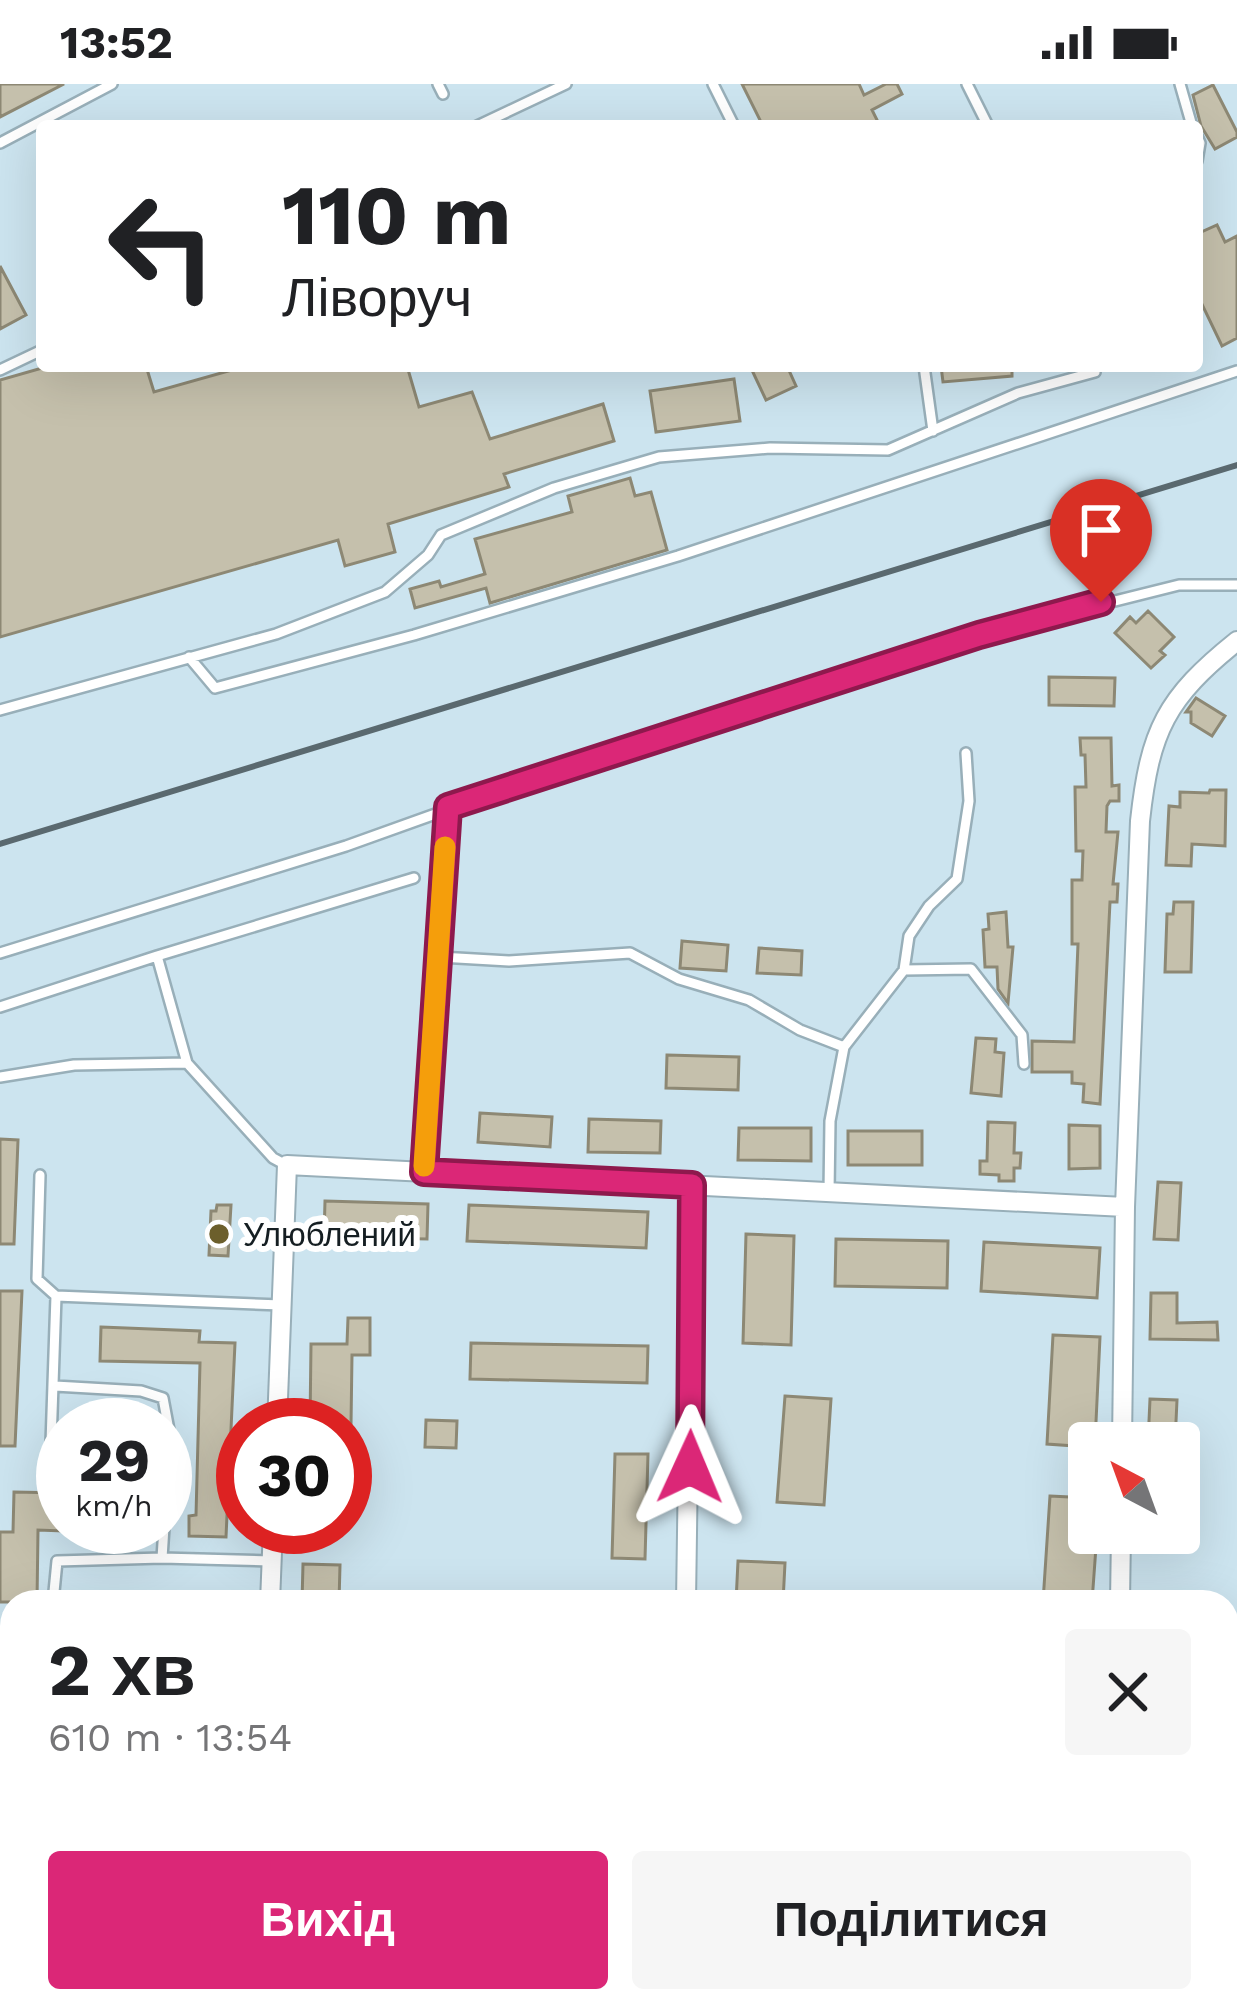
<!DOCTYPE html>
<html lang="uk">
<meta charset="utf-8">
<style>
body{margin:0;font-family:"Work Sans",sans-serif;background:#f6f6f6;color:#202124;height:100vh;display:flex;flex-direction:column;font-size:45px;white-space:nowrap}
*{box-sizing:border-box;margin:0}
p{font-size:39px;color:#757577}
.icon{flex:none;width:66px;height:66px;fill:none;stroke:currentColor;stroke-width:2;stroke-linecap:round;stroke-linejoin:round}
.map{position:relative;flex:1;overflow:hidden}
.details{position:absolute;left:0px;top:1506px;width:1239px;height:423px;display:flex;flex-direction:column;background:#fff;border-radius:36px 36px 0 0;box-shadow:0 12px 48px #0002}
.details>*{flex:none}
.hud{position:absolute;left:36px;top:36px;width:1167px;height:252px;border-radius:12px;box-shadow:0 12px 48px #0002;background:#fff;color:#202124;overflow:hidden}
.needle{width:78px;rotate:319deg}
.tools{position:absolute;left:1068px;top:1338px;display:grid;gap:24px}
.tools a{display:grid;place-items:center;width:132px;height:132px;border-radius:12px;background:#fff;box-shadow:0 12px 48px #0002;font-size:60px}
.speed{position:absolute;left:36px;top:1314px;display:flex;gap:24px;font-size:60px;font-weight:700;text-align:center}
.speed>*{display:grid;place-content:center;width:156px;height:156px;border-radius:50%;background:#fff;box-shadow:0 12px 48px #0002;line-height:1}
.speed small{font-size:30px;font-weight:400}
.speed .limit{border:18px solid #d22;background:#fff;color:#111}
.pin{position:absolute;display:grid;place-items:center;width:102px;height:102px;color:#fff;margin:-123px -51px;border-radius:50% 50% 50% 0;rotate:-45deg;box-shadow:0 0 12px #0007}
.pin .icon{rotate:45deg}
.me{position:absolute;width:132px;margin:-66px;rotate:1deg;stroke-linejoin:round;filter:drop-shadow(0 0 9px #0008)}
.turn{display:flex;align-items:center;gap:42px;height:252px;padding:0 48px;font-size:54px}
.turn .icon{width:156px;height:156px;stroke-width:2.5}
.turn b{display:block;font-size:84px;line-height:102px}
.round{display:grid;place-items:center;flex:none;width:126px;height:126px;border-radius:12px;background:#f6f6f6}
.overview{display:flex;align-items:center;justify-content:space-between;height:204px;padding:0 48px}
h1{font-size:72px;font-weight:700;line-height:90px}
.action{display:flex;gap:24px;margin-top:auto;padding:24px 48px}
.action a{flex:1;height:138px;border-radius:12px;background:#db2777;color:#fff;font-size:48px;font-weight:700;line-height:138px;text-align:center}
.action a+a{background:#f6f6f6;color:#202124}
.status{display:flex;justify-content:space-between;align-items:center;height:84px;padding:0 60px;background:#fff;direction:ltr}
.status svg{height:33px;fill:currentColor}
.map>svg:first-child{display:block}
.built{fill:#b6d6e3}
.building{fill:#c5c0ac;stroke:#8d8874;stroke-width:3}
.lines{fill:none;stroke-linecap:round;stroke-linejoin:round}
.service-casing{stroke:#98afb9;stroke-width:14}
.minor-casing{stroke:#98afb9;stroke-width:22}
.path{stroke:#80929a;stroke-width:3;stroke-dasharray:9 9;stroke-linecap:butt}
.service{stroke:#fff;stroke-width:9}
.minor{stroke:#fff;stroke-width:18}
.rail{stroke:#5a696f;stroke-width:6}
.route-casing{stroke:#8e194d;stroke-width:30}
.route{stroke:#db2777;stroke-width:21}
.slow{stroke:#f59e0b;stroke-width:21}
.poi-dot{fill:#6c5f2c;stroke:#fff;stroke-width:4.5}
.labels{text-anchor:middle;stroke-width:12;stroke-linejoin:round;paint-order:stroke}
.poi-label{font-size:33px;fill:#151e22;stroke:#fff;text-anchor:start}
</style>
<div class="status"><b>13:52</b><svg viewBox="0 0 49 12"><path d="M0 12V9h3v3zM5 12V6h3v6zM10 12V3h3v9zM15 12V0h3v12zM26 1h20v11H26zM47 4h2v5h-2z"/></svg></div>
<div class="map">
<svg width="1237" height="1928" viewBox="0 0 1237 1928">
<rect width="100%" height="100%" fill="#cce4ef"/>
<!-- built -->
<path class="built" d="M293 1917H665V1928H293Z"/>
<!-- building -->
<path class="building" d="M0 0H64L0 33Z
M742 0H859L864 11 886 0H897L902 10 872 26 880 42H763Z
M1213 1 1237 48V53L1215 65 1201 42 1193 11Z
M1217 141 1225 158 1237 152V254L1222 262 1197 210V150Z
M0 182 26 231 0 245Z
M49 282H146L154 308 246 282H407L419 323 472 308 490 355 603 320 614 357 504 390 509 403 388 440 395 468 345 482 338 456 0 553V296Z
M750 282H787L796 302 766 316Z
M941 282H1012V292L943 298Z
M734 295 740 337 656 348 650 307Z
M630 394 635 412 651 408 667 466 490 519 486 504 415 524 410 505 439 497 441 503 485 490 475 455 572 428 568 412Z
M1148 527 1174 553 1160 567 1165 571 1151 584 1115 549 1130 533 1136 539Z
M1049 593 1115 594 1114 622 1049 621Z
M1196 614 1225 632 1212 652 1191 639V628H1186Z
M1080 654H1111L1112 702 1119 701V717H1110L1107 722 1106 748H1118L1113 800H1118L1117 818H1110L1100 1020 1083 1018 1084 1000 1072 999V988H1032V957L1074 958 1078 860H1072V796H1082L1083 767H1076L1075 703H1086L1085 671H1081Z
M1210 706H1226L1225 762 1192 760 1191 782 1166 781 1169 722 1180 723V708L1209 709Z
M1174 818H1193L1191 888H1165L1167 830H1173Z
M1006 828 1008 863H1013L1008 919 998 905 997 883H985L983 846 989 845 988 830Z
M682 857 728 861 726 887 680 884Z
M759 864 802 867 801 891 757 889Z
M976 954 996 955 995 968 1004 969 1001 1012 971 1009Z
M667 971 739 973 738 1006 666 1004Z
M480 1029 552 1033 550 1063 478 1058Z
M589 1035 661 1037 660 1069 588 1068Z
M988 1038 1015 1039 1014 1069H1021L1020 1084H1014V1097H999V1091L980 1090V1077H987Z
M1069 1041 1100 1042V1084L1069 1085Z
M739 1044H811V1077L738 1076Z
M848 1047H922V1081H848Z
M0 1055 18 1056 14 1160H0Z
M1158 1098 1181 1099 1178 1156 1154 1155Z
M325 1117 428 1120 427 1155 324 1153Z
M217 1121H231L228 1172 209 1171 211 1127H216Z
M469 1121 648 1128 646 1164 467 1157Z
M746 1150 794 1152 791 1261 743 1259Z
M836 1155 948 1157 947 1204 835 1202Z
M984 1158 1100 1164 1097 1214 981 1207Z
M0 1207H22L15 1362H0Z
M1151 1209H1177V1239L1217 1238 1218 1256 1150 1255Z
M348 1234H370V1271H352L351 1341H310L311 1260H347Z
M101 1243 200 1247 199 1258 235 1259 226 1453 189 1452V1432L196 1431 200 1279 100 1277Z
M1053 1251 1100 1253 1095 1359 1089 1363 1047 1360Z
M471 1259 648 1262 647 1299 470 1295Z
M785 1312 831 1315 824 1421 777 1418Z
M1150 1315 1177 1316 1175 1359H1148Z
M426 1336 457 1337 456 1364 425 1363Z
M615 1370H648L645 1475 612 1474Z
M14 1408 63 1409V1447L38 1446 37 1518H0V1448H13Z
M1050 1412 1089 1414V1449H1097L1092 1518H1043Z
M738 1477 785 1479 783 1518H736Z
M303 1480 340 1481 339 1518H302Z"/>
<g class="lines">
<!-- service casing -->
<g class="service-casing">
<path id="service" d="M438 0 443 10
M713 0 734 42
M967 0 988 42
M1180 0 1192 42
M477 42 566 0
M1197 52 1200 59 1197 77
M0 59 112 0
M924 282 933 347
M0 286 42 266
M189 573 215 604 414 551 678 472 1237 287
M0 626 276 550 385 508 428 471 441 451 554 404 659 373 770 364 888 366 1018 309 1095 288 1094 282
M0 869 346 762 561 685 759 625 979 551 1179 501H1237
M157 872 414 794
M440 873 509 877 630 869 679 895 749 916 800 946 844 963
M904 886 909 852 929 822 957 795 969 717 966 669
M0 923 157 872 187 979
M0 993 74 981 187 979 273 1074 286 1081
M40 1091 37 1195 56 1212 281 1221
M829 1108 830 1037 844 963 904 886 971 885 1022 951 1024 980
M55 1302 141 1307 163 1314 169 1346 165 1431
M51 1359 56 1212
M164 1443 162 1474 270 1477
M53 1518 57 1477 162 1474
M0 1706 12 1708"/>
</g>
<!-- minor casing -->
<g class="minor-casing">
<path id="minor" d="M424 1087 449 723
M277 1341 287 1081 1125 1123
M1122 1359 1125 1123 1140 737C1150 646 1166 614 1237 557
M270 1518 273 1443
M686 1518 692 1101
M1120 1518 1121 1449
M1227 1780 1237 1804
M0 1796H12
M280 1928 281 1917
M669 1928V1917"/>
</g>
<!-- path -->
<path class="path" d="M1109 1928V1917"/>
<!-- service -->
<use href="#service" class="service"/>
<!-- minor -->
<use href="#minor" class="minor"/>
<!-- rail -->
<path class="rail" d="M0 760 1237 381"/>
</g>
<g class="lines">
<!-- route casing -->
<g class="route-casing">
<path id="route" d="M690 1383 692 1101 424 1088 448 723 979 551 1101 518"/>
</g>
<!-- route -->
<use href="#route" class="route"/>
<!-- slow -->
<path class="slow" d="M424 1082 445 763"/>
</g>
<!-- markers -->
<circle class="poi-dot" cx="219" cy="1150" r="12"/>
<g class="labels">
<!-- poi labels -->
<g class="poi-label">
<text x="243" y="1162">Улюблений</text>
</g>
</g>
</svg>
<div class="tools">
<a><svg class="needle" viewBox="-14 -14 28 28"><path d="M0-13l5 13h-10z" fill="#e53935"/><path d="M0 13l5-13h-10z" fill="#757577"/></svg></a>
</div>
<div class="speed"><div>29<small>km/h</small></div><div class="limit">30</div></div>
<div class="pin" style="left:1101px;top:518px;background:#d93025"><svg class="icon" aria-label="arrive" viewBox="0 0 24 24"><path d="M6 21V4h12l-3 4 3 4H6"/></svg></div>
<svg class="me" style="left:690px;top:1383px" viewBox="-20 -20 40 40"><path d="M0-17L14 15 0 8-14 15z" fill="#db2777" stroke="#fff" stroke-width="4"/></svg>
<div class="hud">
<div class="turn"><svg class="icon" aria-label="left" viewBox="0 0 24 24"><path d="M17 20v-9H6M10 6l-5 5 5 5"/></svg><div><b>110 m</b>Ліворуч</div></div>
</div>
<section class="details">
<div class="overview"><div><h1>2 хв</h1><p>610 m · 13:54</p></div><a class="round"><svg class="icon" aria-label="close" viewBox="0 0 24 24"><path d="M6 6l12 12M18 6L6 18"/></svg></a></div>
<div class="action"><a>Вихід</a><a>Поділитися</a></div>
</section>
</div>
